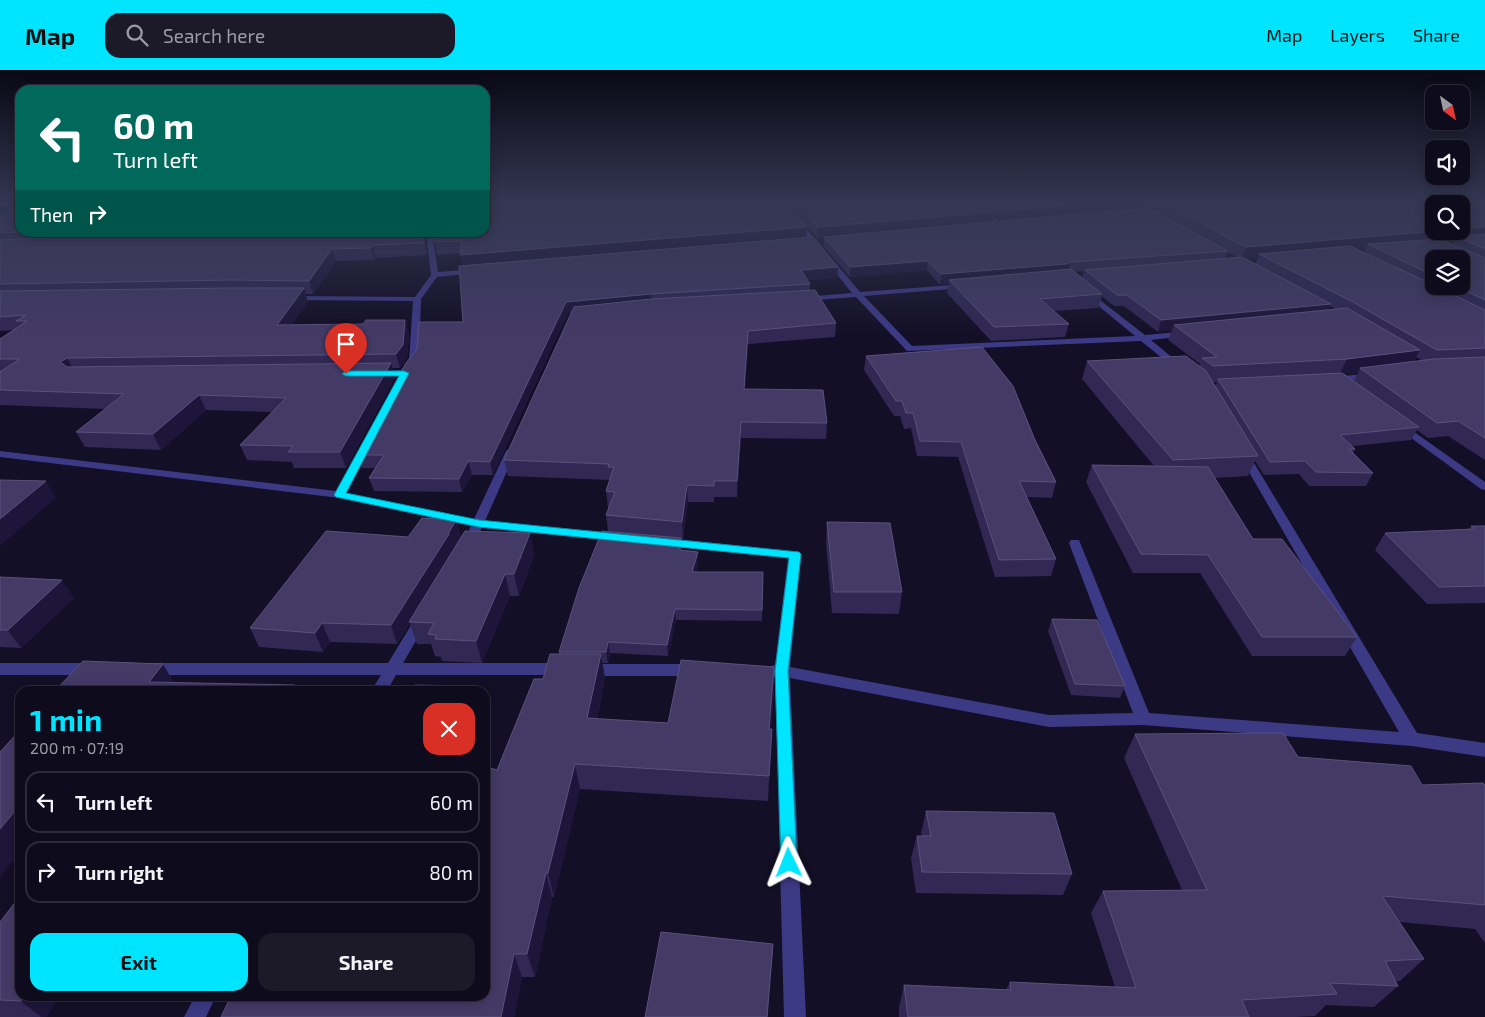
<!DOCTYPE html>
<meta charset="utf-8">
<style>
body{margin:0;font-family:"Exo 2",sans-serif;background:#1c1929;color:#f1f3f6;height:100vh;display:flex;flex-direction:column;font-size:19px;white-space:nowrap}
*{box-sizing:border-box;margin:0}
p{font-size:16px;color:#9b9ba3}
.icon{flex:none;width:28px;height:28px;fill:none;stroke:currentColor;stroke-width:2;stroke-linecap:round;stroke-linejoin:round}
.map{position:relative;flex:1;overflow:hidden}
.sheet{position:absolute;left:15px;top:616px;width:475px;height:315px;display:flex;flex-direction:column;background:#0e0b1c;border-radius:15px;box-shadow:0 2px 12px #0003,0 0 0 1px #2e2b3b}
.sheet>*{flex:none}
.banner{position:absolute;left:15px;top:15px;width:475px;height:152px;border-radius:15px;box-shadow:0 2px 12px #0003,0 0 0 1px #2e2b3b;background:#00695c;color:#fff;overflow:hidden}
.needle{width:32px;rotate:147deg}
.controls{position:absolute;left:1425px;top:15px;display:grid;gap:10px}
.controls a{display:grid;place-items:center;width:45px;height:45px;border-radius:10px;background:#0e0b1c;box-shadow:0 2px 12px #0003,0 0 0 1px #2e2b3b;font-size:25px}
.pin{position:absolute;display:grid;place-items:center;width:42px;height:42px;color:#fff;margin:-51px -21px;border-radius:50% 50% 50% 0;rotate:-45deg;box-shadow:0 0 5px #0007}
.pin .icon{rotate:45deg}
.me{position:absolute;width:55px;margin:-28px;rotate:358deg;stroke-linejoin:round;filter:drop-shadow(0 0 4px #0008)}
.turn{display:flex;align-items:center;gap:18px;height:105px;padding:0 15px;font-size:22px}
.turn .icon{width:65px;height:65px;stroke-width:2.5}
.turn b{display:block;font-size:35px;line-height:42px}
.then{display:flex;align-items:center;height:48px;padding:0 15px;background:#0003;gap:10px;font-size:19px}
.round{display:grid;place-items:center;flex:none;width:52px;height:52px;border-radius:15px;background:#1c1929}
.head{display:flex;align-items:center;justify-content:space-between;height:85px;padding:0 15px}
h1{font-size:30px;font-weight:700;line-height:38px;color:#00e5ff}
.action{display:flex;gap:10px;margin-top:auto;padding:10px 15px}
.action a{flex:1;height:58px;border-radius:15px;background:#00e5ff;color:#111;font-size:20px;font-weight:700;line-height:58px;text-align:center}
.action a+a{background:#1c1929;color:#f1f3f6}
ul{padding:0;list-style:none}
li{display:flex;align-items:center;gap:15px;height:62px;margin:0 10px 8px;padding:0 5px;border:2px solid #2e2b3b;border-radius:15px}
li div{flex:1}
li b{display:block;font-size:19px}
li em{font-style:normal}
header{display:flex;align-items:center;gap:30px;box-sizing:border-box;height:70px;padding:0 25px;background:#00e5ff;color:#111}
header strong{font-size:24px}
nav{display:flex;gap:28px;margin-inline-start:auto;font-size:18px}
.search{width:350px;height:45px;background:#1c1929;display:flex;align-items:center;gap:12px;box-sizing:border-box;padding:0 18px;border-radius:15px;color:#9b9ba3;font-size:19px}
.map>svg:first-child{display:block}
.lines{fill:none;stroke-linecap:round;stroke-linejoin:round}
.minor{fill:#3d3a85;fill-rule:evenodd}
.wall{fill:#312854;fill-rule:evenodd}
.shaded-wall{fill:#1d163a}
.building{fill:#433a66;stroke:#5a527e}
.route{fill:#00e5ff;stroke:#0095a6}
</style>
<header>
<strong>Map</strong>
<div class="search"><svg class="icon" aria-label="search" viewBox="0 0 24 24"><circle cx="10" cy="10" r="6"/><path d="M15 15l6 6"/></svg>Search here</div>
<nav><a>Map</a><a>Layers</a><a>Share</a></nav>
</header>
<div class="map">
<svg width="1485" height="947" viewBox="0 0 1485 947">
<rect width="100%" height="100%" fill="#130f26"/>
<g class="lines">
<!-- minor -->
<path class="minor" d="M778 132H784L860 222 966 214 967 216 963 218 864 226 912 276 1135 266 1084 224V220H1087L1145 265 1189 261 1190 263 1186 266 1151 270 1185 298 1180 301 1177 300 1141 271 907 281 856 227 801 231 800 229 804 227 852 223Z
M970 132H976L1004 155V157H1000Z
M1178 139 1181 141 1180 142 1138 146 1135 144 1138 142Z
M426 162H432L438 202 476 199 480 201 476 203 437 207 421 229 419 290 407 305 378 307 373 304 378 301 401 300 409 290 413 231 290 230 286 228 290 226 415 227 431 205Z
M1373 303 1376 304V308L1333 313 1328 310 1333 307Z
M1400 352 1485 412V420L1481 419 1396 357 1395 355Z
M367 371 372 374 347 423 474 449 506 381 511 378 516 381 485 451 616 463 622 467 616 471 482 458 479 463 475 464 469 460 471 456 340 428 0 387V381L336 421 362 374Z
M1243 380 1248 383 1417 663 1485 673V687L1412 676 1143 655 1049 657 790 608 806 947H784L775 607 768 605 766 601 768 597 775 595 788 488 666 476 662 475 660 472 662 469 666 468 799 482 801 485 790 597 1049 645 1133 643 1069 473 1071 470H1079L1149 643 1399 662 1238 383Z
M421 545 426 547 428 550 403 593H561L566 595 568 599 566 603 561 605H396L387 621H371L381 605H148L143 603 141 599 143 595 148 593H388L416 547Z
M0 593H91L96 595 98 599 96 603 91 605H0Z
M588 594H696L701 596 703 600 701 604 696 606H588L583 604 581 600 583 596Z
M195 926H216L206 947H184Z"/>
</g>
<!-- wall -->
<path class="wall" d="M786 132H1485V390L1448 366 1428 368 1417 360 1411 370 1353 376 1355 379 1353 383 1373 403 1366 416H1309L1299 404 1264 405 1255 391 1248 406 1215 408 1253 469 1357 567 1345 586H1252L1200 503H1133L1086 412 1092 395 1154 396 1082 309 1087 291 1199 296 1200 294 1168 270 1172 260 1158 262 1124 236H1114L1102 226 1098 238 1054 241 1069 254 1065 267 991 271 947 223 949 214 940 215 927 200 850 207 824 177V168L818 169ZM1136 133 1146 138 1134 139ZM1163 138 1161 145 1149 139ZM993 143 999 147 1003 151 992 152ZM1454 171 1453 174 1447 172ZM1358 179H1365L1364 182ZM1228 182 1239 188 1225 189ZM1258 188 1255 194 1244 189ZM1434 189 1461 216H1434ZM1084 201 1082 209 1074 202ZM1330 236 1335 239 1328 240ZM1416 287 1423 291 1414 292ZM1358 303 1354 311 1345 304ZM1212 312H1217L1215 317Z
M20 135V162H424L427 185 376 188 374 190 336 191 313 224H305L308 232 292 255 363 254 405 250 409 264 407 289 400 298H392L395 308 346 398H294L292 392 247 390 240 375 272 342 206 340 161 380 85 377 76 362 106 339 0 335V269L14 260 0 261V146Z
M433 162 806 168 838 197 837 208 807 210 810 214V220L836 253 835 267 748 274 745 319 827 353 826 369 741 368 737 427H714V432H688L683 469 608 461 606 445 609 438H608L606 421 610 410 508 406 504 390 571 243H568L493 405H472L462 422 374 421 369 408 375 398H362L357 385 463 252V196L461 183 437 185Z
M866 286 1035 370 1056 412 1052 428 1027 427 1056 489 1051 506 995 507 958 387 917 386 911 358 904 359 900 346H894L864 300Z
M456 450 461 468 530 463 534 485 519 526H510L482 593 442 591 441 587 435 586 431 574H417L410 554 397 574 330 572 323 582 259 577 250 558 408 467Z
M827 452 902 522 899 544 832 543 826 473Z
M1471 456H1485V533L1427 534 1375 480 1385 463 1469 459Z
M682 480 698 482V493L696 502H763L762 551 676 550 668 586 610 583 608 593H602L605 608 597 649 668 653 774 597V621L771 659V684L768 731 580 719 554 827H552L535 907H522L514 947H221L485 926 497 700 543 609 559 584V582Z
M0 507 74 528 21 578 0 577Z
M1052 549 1125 616 1120 628 1071 625 1048 561Z
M1135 664 1298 687 1422 715H1485V873L1475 859 1400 852 1424 889 1400 911H1395L1398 916 1374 937 1326 935 1315 946 1296 947H899V937L904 915 1006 920 1010 912 1115 917 1091 843 1103 821 1182 820 1124 688Z
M926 741 1072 804 1063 825 916 823 911 788 917 766H922L921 763Z
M0 852 47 947H0Z"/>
<!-- shaded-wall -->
<path class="shaded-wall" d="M1110 132H1136L1133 141 1005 152 1007 141Z
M994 142 992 154 824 167V168L818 169V157Z
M807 157 806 169 463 198 460 185Z
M1485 157V169L1457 167 1454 171 1376 178 1368 174 1365 179 1266 187 1259 184 1258 188 1241 189 1246 177 1437 161H1461V159Z
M423 162H424L427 185 424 173Z
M373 175 376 188 374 190 371 178Z
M332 179 336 191 313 224 309 211Z
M928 191 927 200 850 207V197Z
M1071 192 1068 202 949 210V214L940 215 941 204Z
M838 197 837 208 801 211V200Z
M304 218 308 232 283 269 277 255Z
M651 224 652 235 568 243 493 405 490 392 566 232Z
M1331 234 1326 245 1174 255 1172 260 1158 262 1161 250Z
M405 250 409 264 407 289 400 298 396 284Z
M748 261V274L744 334V319Z
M1420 280 1411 296 1360 298 1358 303 1339 305 1347 289Z
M67 288 75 302 68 306 60 292Z
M391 293 395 308 346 398 340 382Z
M199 325 206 340 161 380 153 364Z
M741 352V368L737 427V411Z
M468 391 472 405 462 422 459 409Z
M46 411 56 428 0 476V449Z
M687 415 688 432 683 469 682 452Z
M456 450 461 468 409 552 410 554 397 574 391 555Z
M530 463 534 485 519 526 514 504Z
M681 468 682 479 680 491V480Z
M698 482V493L693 513 692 502Z
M505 504 510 526 482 593 476 571Z
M62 510 74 528 21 578 8 560Z
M675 539 676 550 668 586 667 575Z
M322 553 330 572 323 582 315 563Z
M608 572 610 583 608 593 606 582Z
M601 584 605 608 592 673 587 648Z
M163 594 176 616 149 612Z
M774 597V621L769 684V659Z
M295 615 298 621H291Z
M772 659 771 684 768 731 769 706Z
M575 694 580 719 554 827 548 803Z
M20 735V782L0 807V759Z
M546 803 552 827 535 907 527 884Z
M773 874 768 947H767Z
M514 884 522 907 514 947H501Z
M24 926H60L47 947H41L21 931Z"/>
<!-- building -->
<path class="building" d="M485 132H785L807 157 460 185 462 171 434 172 433 162H485Z
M796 132H982L994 142 818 157Z
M995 132H1110L1007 141Z
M1200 132H1485V157L1461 159V134H1434V161H1437L1246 177 1164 134Z
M20 135V162L0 163V146Z
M1147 138 1228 181 1071 192 1066 194 941 204 928 191 850 197 824 167Z
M166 162H423L424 173 373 175 371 178 332 179 309 211 231 210 0 214V170Z
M1485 164V179L1457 167Z
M813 167 838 197 801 200 810 214 651 224 566 232 490 392 468 391 459 409 369 408 384 385H357L406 293 417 279 419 252H463L459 196Z
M1439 169 1485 188V230L1455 216H1461V189H1434V206L1368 174Z
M1350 176 1434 215V216H1435L1485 240V278L1437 280 1351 231 1259 184Z
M1242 187 1331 234 1161 250 1127 225H1117L1085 200Z
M1071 199 1102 224 1040 229 1069 254 994 257 949 210Z
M231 218H304L277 255 363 254 366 250H405L403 275 396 284 67 288 60 292 67 297 391 293 340 382H288L293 376 240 375 286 328 199 325 153 364 76 362 124 324 0 320V302L20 289H0V269L27 251H16L26 245 0 247V221Z
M815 220 836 253 748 261 744 319 823 320 827 353 741 352 737 411H714V416L687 415 682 452 606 445 615 422 606 421 614 397H608L609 394 504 390 574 237 651 229Z
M1347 238 1420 280 1347 289 1213 296 1202 288 1217 287 1174 255Z
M982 277 1013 316 1035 370 1056 412 1019 411 1056 489 999 490 961 372 920 371 913 343H906L902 331H896L866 286Z
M1186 286 1206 301 1258 386 1173 390 1087 291Z
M1485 287V368L1458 351 1437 353 1360 298 1434 289Z
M1342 303 1419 357 1340 365 1355 379H1349L1373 403 1316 402 1305 391 1270 392 1218 309Z
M1092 395 1208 397 1253 469H1282L1357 567H1262L1208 485 1141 484Z
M0 410 46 411 0 449Z
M422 448 456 450 448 464H449L391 555 322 553 315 563 250 558 326 461 408 467Z
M827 452 890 453 902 522H834Z
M1471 456H1485V516L1439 517 1385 463 1474 459Z
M465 461 530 463 514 504H505L476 571 435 569 436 565 428 564 434 553 409 552Z
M602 461 681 468 680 480 698 482 692 502H763L762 540 675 539 667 575 608 572 606 582H559L579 518Z
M0 507 62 510 8 560H0Z
M1052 549 1097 550 1125 616 1075 614Z
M550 584H601L587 648 668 653 681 590 774 597 769 659H772L769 706 575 694 548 803H546L527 884H514L501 947H221L231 926H485V696L497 700 534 609H543Z
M83 591 163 594 149 612 295 615 291 621H55Z
M415 615 467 616 465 621H413Z
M20 660V735L0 759V682Z
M1283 663 1298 687 1411 696 1422 715 1483 713 1485 715V835L1382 826 1424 889 1385 891 1398 916 1330 913 1337 924 1242 930 1249 947H908L904 915 1011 920 1010 912 1136 918 1103 821 1207 820 1135 664Z
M926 741 1054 743 1072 804 922 802 917 766H931Z
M20 826V926H24L21 931 0 930V852Z
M661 862 773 874 767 947H645Z"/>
<!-- sky -->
<linearGradient id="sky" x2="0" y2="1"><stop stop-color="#0a0815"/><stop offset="0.5" stop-color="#333752"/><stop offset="1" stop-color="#333752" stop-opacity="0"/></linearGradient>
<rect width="1485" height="264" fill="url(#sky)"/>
<!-- route -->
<path class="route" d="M404 301 409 303 346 423 479 450 799 482 801 484 788 601 797 793 795 799 789 801 783 799 781 793 775 601 789 488 479 457 336 427 334 425 399 306H346L342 304 346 301Z"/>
</svg>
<div class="controls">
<a><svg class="needle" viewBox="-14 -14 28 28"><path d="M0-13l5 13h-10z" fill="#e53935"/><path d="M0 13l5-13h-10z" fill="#9b9ba3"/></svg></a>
<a><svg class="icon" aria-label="sound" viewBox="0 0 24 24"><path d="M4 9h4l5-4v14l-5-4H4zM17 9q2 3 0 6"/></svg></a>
<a><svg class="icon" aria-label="search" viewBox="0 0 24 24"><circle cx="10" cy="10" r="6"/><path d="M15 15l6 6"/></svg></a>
<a><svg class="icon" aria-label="layers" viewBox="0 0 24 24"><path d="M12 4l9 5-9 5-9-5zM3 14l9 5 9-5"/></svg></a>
</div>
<div class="pin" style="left:346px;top:304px;background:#d93025"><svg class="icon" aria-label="arrive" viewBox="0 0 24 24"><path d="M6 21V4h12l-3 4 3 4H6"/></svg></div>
<svg class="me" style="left:789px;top:793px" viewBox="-20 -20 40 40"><path d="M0-17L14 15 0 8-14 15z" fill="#00e5ff" stroke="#fff" stroke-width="4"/></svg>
<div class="banner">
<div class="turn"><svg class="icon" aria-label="left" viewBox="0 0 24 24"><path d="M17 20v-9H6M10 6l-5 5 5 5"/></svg><div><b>60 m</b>Turn left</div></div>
<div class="then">Then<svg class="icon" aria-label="right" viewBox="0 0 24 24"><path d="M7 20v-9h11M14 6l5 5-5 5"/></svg></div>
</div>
<section class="sheet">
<div class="head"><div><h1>1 min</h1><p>200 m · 07:19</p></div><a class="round" style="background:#d93025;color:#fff"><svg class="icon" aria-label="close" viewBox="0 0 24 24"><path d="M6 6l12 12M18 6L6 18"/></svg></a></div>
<ul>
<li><svg class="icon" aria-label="left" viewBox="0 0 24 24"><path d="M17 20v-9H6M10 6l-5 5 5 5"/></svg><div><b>Turn left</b></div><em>60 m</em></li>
<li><svg class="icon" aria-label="right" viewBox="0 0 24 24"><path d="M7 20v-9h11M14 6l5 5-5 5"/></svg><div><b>Turn right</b></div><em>80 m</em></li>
</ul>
<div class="action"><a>Exit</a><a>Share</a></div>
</section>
</div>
